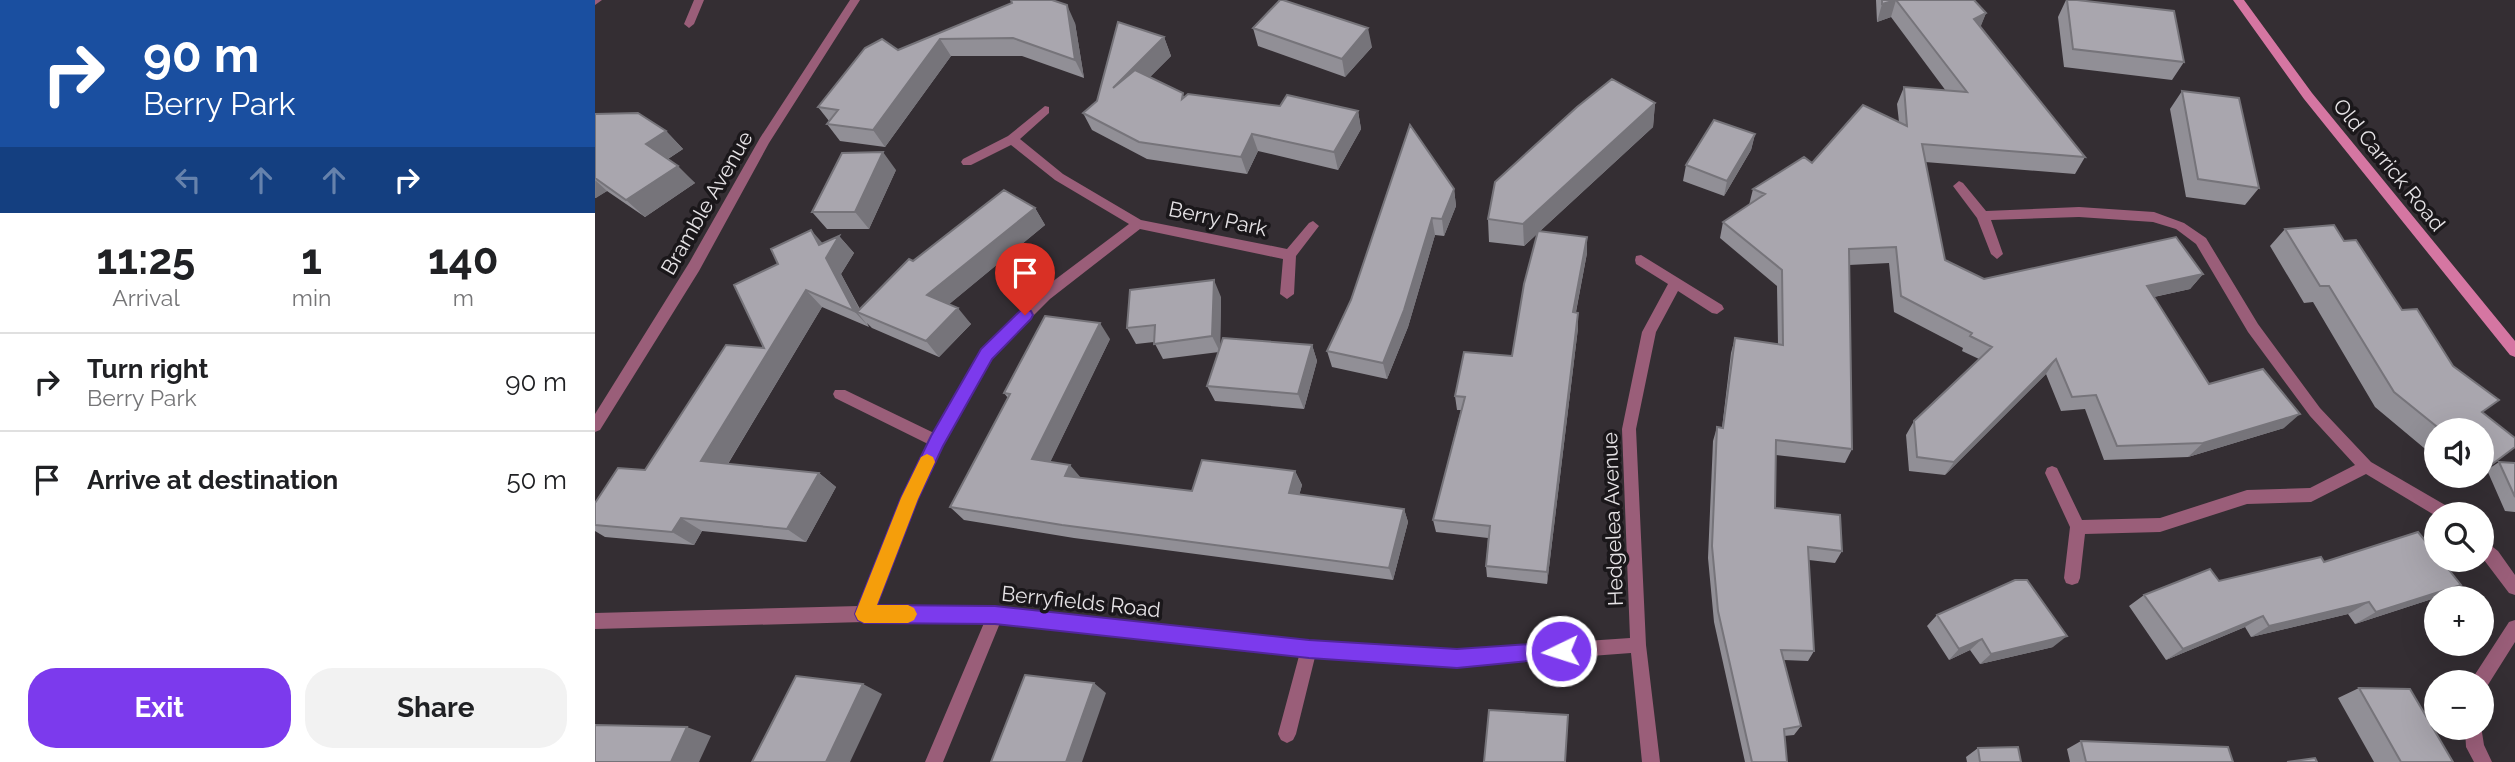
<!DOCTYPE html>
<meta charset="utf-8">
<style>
body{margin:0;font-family:Raleway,sans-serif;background:#f2f2f2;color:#202124;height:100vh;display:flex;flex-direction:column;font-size:26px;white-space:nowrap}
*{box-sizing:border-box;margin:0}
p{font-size:23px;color:#757577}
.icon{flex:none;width:38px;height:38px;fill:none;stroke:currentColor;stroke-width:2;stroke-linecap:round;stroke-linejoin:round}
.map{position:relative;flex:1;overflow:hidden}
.sheet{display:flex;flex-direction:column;background:#fff;width:595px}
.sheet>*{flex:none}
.banner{background:#1a4fa0;color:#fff;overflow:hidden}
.controls{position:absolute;left:1829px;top:418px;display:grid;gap:14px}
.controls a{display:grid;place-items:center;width:70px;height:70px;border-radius:50%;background:#fff;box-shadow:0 7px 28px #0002;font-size:35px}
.pin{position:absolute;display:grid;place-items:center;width:60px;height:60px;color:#fff;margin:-72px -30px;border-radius:50% 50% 50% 0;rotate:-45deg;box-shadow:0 0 7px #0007}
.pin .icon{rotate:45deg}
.me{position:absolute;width:77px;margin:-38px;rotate:266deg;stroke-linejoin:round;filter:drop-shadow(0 0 5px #0008)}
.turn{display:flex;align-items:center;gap:24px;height:147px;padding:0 28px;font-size:32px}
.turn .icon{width:91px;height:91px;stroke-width:2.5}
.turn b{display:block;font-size:49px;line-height:60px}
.lanes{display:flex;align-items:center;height:66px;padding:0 28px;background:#0003;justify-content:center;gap:35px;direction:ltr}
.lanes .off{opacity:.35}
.eta{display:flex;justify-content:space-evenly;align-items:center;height:119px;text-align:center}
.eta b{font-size:42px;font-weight:700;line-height:49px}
.cta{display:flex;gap:14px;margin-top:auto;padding:14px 28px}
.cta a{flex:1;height:80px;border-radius:28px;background:#7c3aed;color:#fff;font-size:28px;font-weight:700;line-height:80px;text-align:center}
.cta a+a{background:#f2f2f2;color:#202124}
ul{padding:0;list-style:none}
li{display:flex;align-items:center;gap:21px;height:98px;padding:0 28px;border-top:2px solid #e0e0e0}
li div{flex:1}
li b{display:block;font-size:26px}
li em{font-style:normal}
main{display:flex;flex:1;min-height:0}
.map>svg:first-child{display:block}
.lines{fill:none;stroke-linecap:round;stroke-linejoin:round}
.street{fill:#9a5e79;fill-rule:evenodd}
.secondary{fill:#d576a2;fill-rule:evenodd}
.wall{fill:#918f96}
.shaded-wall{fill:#76747a}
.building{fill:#a9a6ae;stroke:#76747a;stroke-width:2}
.route{fill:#7c3aed;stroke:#51269a;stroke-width:2}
.slow{fill:#f59e0b}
.labels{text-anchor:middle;stroke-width:7;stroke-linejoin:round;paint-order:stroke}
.street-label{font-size:21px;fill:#e6e3e6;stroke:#1a171a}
</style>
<main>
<section class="sheet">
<div class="banner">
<div class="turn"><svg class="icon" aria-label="right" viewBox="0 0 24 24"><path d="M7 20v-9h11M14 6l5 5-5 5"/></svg><div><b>90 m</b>Berry Park</div></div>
<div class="lanes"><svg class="icon off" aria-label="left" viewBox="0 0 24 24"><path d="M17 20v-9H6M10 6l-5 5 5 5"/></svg><svg class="icon off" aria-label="ahead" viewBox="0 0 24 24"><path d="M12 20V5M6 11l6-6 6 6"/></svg><svg class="icon off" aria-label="ahead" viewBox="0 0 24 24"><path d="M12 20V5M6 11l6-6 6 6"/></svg><svg class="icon" aria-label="right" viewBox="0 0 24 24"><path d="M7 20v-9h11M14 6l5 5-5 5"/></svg></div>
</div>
<div class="eta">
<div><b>11:25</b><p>Arrival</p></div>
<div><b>1</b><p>min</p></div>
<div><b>140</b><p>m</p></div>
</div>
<ul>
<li><svg class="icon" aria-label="right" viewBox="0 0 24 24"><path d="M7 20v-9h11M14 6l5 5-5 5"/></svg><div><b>Turn right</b><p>Berry Park</p></div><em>90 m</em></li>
<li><svg class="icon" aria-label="arrive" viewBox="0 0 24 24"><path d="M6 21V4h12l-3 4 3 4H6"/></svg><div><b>Arrive at destination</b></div><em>50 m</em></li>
</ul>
<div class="cta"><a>Exit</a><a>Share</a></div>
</section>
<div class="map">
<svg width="1920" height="762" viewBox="0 0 1920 762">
<rect width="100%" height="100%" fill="#342e33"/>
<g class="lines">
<!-- street -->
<path class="street" d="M0 0H7L0 5Z
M99 0H109L99 24 94 28 89 24Z
M255 0H265L174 143 104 271 5 430 0 432V414L94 263 165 138Z
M450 106 454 107V113L425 139 468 174 546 220 692 249 714 223 718 221 724 226 701 256 699 294 692 299 685 294 688 259 545 229 455 299 396 358 347 445 321 499 280 606 400 607 714 641 862 650 1035 638 1027 429 1047 332 1073 284 1041 264 1040 260 1041 256 1046 255 1127 305 1129 309 1122 314 1117 313 1083 291 1061 332 1041 429 1051 645 1065 762H1047L1036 653 862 666 720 657 701 734 698 740 692 743 686 740 683 734 704 656 405 623 348 762H330L389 623 269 622 0 629V613L264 606 306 498 333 444 240 398 238 394 240 390H250L339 433 386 350 445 291 534 224 460 180 416 145 376 165H368L366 162 368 159 413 136Z
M1364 181 1368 183 1391 211 1484 207 1559 212 1589 223 1611 238 1663 324 1725 408 1776 462 1857 509 1859 514 1841 516 1771 474 1716 502 1652 504 1565 532 1490 534 1485 578 1483 583 1477 585 1471 583 1469 578 1475 527 1450 473 1452 468 1457 466 1462 468 1487 520 1565 518 1652 490 1715 488 1760 465 1715 416 1653 332 1601 244 1581 229 1558 222 1484 217 1396 220 1408 254 1402 259 1396 254 1382 218 1358 186Z
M1886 538 1903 551 1920 575V595L1914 593 1886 556Z
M1920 620V642L1891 688 1886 690V682H1877L1879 676 1914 622Z
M1886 726 1889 745 1897 762H1879L1871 747 1870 728H1886Z"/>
<!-- secondary -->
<path class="secondary" d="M1638 0H1649L1717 93 1920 341V357L1915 355 1709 99Z"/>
</g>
<!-- wall -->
<path class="wall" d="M1281 0H1379L1391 13 1385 27 1490 157 1480 174 1330 162 1350 260 1389 279 1608 274 1595 289 1559 297 1614 384 1689 428 1593 457 1509 460 1490 409 1466 411 1451 374 1350 475 1314 471 1311 435 1319 421 1384 359 1367 351 1368 348 1299 312 1294 263 1254 265 1257 449 1250 463 1181 455 1180 508 1247 551 1240 563 1214 560 1219 651 1213 661 1189 660 1206 726 1199 735 1189 736 1192 762H1150L1119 622 1113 558 1118 441 1122 427 1127 428 1136 353 1140 338 1183 345 1182 286 1125 238 1128 222 1154 205 1158 189 1217 163 1304 122 1302 104 1309 87 1351 91 1296 17 1282 22Z
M1471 0H1482L1589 62 1577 80 1469 67 1463 17Z
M417 3 480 23 489 78 427 56H356L290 147 245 141 232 124 234 121 223 107 303 50Z
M658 28 777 47 750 77 663 46Z
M569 37 576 56 555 77 590 97 685 106 763 111 766 129 743 170 663 151 652 174 552 159 497 130 488 113 502 101Z
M1587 91 1664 188 1650 205 1591 197 1575 109Z
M1060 103 1058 127 945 231 992 253 981 312 983 313V328L952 584 892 577 891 566 893 538 841 532 838 520 866 410H862L860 396 917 356 942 234 929 246 894 242 893 219Z
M0 114 71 131 88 149 73 159 100 183 50 217 12 191 0 198Z
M1160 134 1156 150 1129 196 1088 181 1091 165Z
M301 170 274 229H232L217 212Z
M859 189 861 206 849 236 840 235 813 327 792 379 737 367 732 351Z
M440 208 450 225 354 304 376 324 344 357 277 328 272 323 274 327 227 307 133 464 224 473 241 487 211 542 107 531 99 545 10 537 0 531V503L50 470 169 348 183 264 244 236 259 253 246 274 265 309 318 261Z
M1690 229 1749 241 1807 310 1887 412 1892 468 1886 471V430H1841V458L1780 407 1718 302 1709 303 1675 246Z
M626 297 625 349 717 345 722 361 709 409 620 401 612 386 624 352 568 359 559 342 541 344 532 328Z
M515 339 455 462 486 478 597 491 700 471 707 485 704 495 809 509 813 522 798 580 479 538 369 520 355 507 413 398 409 393Z
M1904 462 1920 463V512L1910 511 1892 470Z
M1863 476H1879L1870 482Z
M1729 562 1866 585 1843 597 1760 624 1753 614 1656 637 1650 627 1571 660 1534 606 1549 595Z
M1342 615 1458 647 1385 664 1375 650 1354 660 1332 626Z
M1764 688 1858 762H1779L1743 698Z
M1486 741 1638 762H1475L1472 749Z
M1383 748 1426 762H1372L1371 757Z"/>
<!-- shaded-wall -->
<path class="shaded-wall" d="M1301 0 1296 17 1282 22 1287 4Z
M472 5 480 23 489 78 480 60Z
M1391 13 1384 31 1379 19Z
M773 28 777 47 750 77 747 59Z
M569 37 576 56 526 106 518 88Z
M345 39 356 56 290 147 278 130Z
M1060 103 1058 127 929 246 928 224Z
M763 111 766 129 743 170 739 152Z
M71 131 88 149 68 162 51 144Z
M657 134 663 151 652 174 646 157Z
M1160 134 1156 150 1129 196 1132 181Z
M288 152 301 170 274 229 260 212Z
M83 166 100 183 50 217 31 200Z
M0 180 12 191 1 198 0 197Z
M859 189 861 206 849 236 847 219Z
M440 208 450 225 346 311 332 295Z
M837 218 840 235 813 327 792 379 788 363Z
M216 230 231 247 244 236 259 253 246 274 267 314 262 312 274 327 259 311Z
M992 237V253L978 327V312Z
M1608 274 1595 289 1540 301 1552 286Z
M619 280 626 297 625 352 617 336Z
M211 290 227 307 126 475 106 461Z
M363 308 376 324 344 357 331 341Z
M983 313V328L952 584V572Z
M505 323 515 339 450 473 437 459Z
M717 345 722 361 709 409 703 394Z
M1461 359 1451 374 1350 475 1359 462Z
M1705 414 1689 428 1593 457 1608 443Z
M475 465 487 479 470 476Z
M700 471 707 485 701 507 694 493Z
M224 473 241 487 211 542 192 529Z
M809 509 813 522 798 580 794 568Z
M86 518 107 531 99 545 77 532Z
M1866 585 1843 597 1760 624 1781 612Z
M1774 602 1753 614 1656 637 1674 626Z
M1668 616 1650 627 1571 660 1588 649Z
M1472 636 1458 647 1385 664 1396 654Z
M1387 639 1375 650 1354 660 1364 649Z
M499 683 511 693 487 762H471Z
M268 684 287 694 255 762H231Z
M92 727 116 736 104 762H76Z"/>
<!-- building -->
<path class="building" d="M416 0H457L472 5 480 60 418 38 345 39 278 130 232 124 243 110 223 107 270 48 287 39 303 50 417 3Z
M685 0H688L773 28 747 59 658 28Z
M1287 0H1379L1391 13 1379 19 1490 157 1327 144 1350 260 1389 279 1581 237 1608 274 1552 286 1614 384 1668 369 1705 414 1608 443 1522 446 1501 395 1477 397 1461 359 1359 462 1322 457 1319 421 1397 347 1375 336 1377 333 1306 296 1301 247 1254 249 1257 449 1181 440 1180 508 1245 515 1247 551 1213 547 1219 651 1186 650 1206 726 1189 729 1192 762H1157L1123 611 1117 546 1122 427 1128 428 1140 338 1188 345 1187 270 1128 222 1170 194 1158 189 1209 157 1217 163 1268 105 1312 126 1309 87 1372 92 1301 0 1287 4Z
M1472 0H1482L1579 11 1589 62 1478 49Z
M523 22 569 37 518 88 540 70 588 93 587 99 593 94 685 106 692 95 763 111 739 152 657 134 646 157 544 142 488 113 502 101Z
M1017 79 1060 103 928 224 893 219 900 182 982 107Z
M1587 91 1644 98 1664 188 1603 179Z
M43 113 71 131 51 144 83 166 31 200 0 178V114Z
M1119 120 1160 134 1132 181 1091 165Z
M815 125 859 189 847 219 837 218 809 310 788 363 732 351 756 300Z
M288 152 260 212H217L247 153Z
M409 190 440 208 332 295 363 308 331 341 262 312 314 259 318 261Z
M1739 225 1749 241 1761 240 1807 310 1822 309 1858 366 1904 400 1887 412 1920 438V447L1892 468 1886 463V430H1846L1799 392 1734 286H1725L1690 229Z
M216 230 224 245 244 236 231 258 259 311 211 290 106 461 224 473 192 529 86 518 77 532 0 525V503L23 468 50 470 131 345 169 348 139 285 183 264 176 249Z
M943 231 992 237 978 312 983 313 952 572 891 566 895 526 838 520 870 397 860 396 869 352 917 356 929 284Z
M619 280 617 336 559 344 560 325 532 328 535 290Z
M450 316 505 323 437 459 475 465 470 476 597 491 607 460 700 471 694 493 809 509 794 568 467 525 355 507 415 394 409 393Z
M628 338 717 345 703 394 612 386Z
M1904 462 1920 463V497Z
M1823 532 1841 554V560H1846L1866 585 1781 612 1774 602 1674 626 1668 616 1588 649 1549 595 1615 569 1624 581 1726 557 1729 562Z
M1420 580H1432L1472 636 1396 654 1387 639 1364 649 1342 615Z
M430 675 499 683 471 762H396Z
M201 676 268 684 231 762H157Z
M1764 688 1815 689 1858 762H1806Z
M894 710 973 715 970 762H889Z
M0 725 92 727 76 762H0Z
M1486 741 1633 747 1638 762H1491Z
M1423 747 1426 762H1385L1383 748Z
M1720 758 1722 762H1692Z"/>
<!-- route -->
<path class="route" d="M430 309 436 311 438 315 436 319 397 359 348 446 323 499 282 605 400 606 714 640 862 649 966 642 973 644 976 651 973 657 862 668 714 658 400 624 269 623 263 620 260 614 306 498 336 436 386 349 425 311Z"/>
<!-- slow -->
<path class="slow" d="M332 454 338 457 340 462 323 499 282 605H313L319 608 322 614 319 620 313 623H269L263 620 260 614 306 498 326 457Z"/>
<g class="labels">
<!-- street labels -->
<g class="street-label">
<text transform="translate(1794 165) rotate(51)" y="7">Old Carrick Road</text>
<text transform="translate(112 203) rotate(-60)" y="7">Bramble Avenue</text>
<text transform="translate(623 219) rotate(12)" y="7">Berry Park</text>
<text transform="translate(1018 519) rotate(-92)" y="7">Hedgelea Avenue</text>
<text transform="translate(486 602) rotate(6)" y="7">Berryfields Road</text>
</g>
</g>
</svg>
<div class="controls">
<a><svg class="icon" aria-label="sound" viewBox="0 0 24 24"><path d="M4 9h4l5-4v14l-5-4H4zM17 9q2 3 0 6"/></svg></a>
<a><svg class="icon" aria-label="search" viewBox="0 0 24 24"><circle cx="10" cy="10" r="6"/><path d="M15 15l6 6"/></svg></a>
<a>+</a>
<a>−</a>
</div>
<div class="pin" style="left:430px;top:315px;background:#d93025"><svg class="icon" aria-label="arrive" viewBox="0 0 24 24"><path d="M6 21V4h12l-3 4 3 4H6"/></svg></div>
<svg class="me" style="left:966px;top:651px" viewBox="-20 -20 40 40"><circle r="17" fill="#7c3aed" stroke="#fff" stroke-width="3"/><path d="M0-11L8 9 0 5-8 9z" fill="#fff"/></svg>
</div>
</main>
